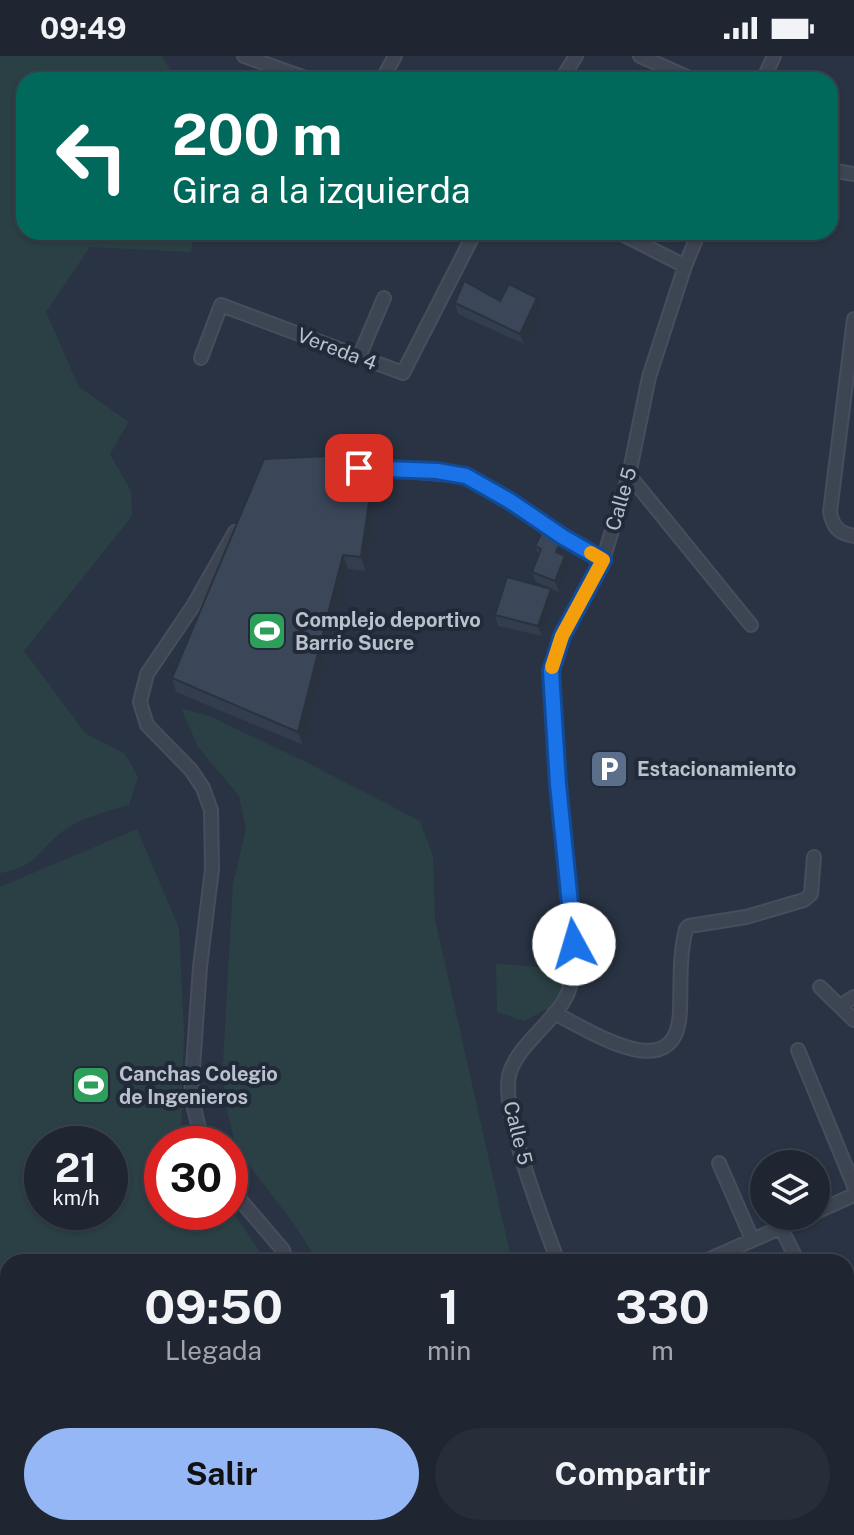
<!DOCTYPE html>
<html lang="es">
<style>
body{margin:0;font-family:"Public Sans",sans-serif;background:#272e3a;color:#f1f3f6;height:100vh;display:flex;flex-direction:column;font-size:30px;white-space:nowrap}
*{box-sizing:border-box;margin:0}
p{font-size:26px;color:#a1a5ac}
.icon{flex:none;width:44px;height:44px;fill:none;stroke:currentColor;stroke-width:2;stroke-linecap:round;stroke-linejoin:round}
.map{position:relative;flex:1;overflow:hidden}
.sheet{position:absolute;left:0px;top:1198px;width:854px;height:282px;display:flex;flex-direction:column;background:#1f2632;border-radius:24px 24px 0 0;box-shadow:0 2px 6px #0004,0 0 0 2px #3c434d}
.sheet>*{flex:none}
.guide{position:absolute;left:16px;top:16px;width:822px;height:168px;border-radius:24px;box-shadow:0 2px 6px #0004,0 0 0 2px #3c434d;background:#00695c;color:#fff;overflow:hidden}
.buttons{position:absolute;left:750px;top:1094px;display:grid;gap:16px}
.buttons a{display:grid;place-items:center;width:80px;height:80px;border-radius:50%;background:#1f2632;box-shadow:0 2px 6px #0004,0 0 0 2px #3c434d;font-size:40px}
.speed{position:absolute;left:24px;top:1070px;display:flex;gap:16px;font-size:40px;font-weight:700;text-align:center}
.speed>*{display:grid;place-content:center;width:104px;height:104px;border-radius:50%;background:#1f2632;box-shadow:0 2px 6px #0004,0 0 0 2px #3c434d;line-height:1}
.speed small{font-size:20px;font-weight:400}
.speed .limit{border:12px solid #d22;background:#fff;color:#111}
.pin{position:absolute;display:grid;place-items:center;width:68px;height:68px;color:#fff;margin:-34px;border-radius:16px;box-shadow:0 4px 12px #0006}
.me{position:absolute;width:88px;margin:-44px;rotate:354deg;stroke-linejoin:round;filter:drop-shadow(0 0 6px #0008)}
.turn{display:flex;align-items:center;gap:28px;height:168px;padding:0 24px;font-size:36px}
.turn .icon{width:104px;height:104px;stroke-width:2.5}
.turn b{display:block;font-size:56px;line-height:68px}
.eta{display:flex;justify-content:space-evenly;align-items:center;height:136px;text-align:center}
.eta b{font-size:48px;font-weight:700;line-height:56px}
.cta{display:flex;gap:16px;margin-top:auto;padding:16px 24px}
.cta a{flex:1;height:92px;border-radius:48px;background:#96b7f6;color:#111;font-size:32px;font-weight:700;line-height:92px;text-align:center}
.cta a+a{background:#272e3a;color:#f1f3f6}
.status{display:flex;justify-content:space-between;align-items:center;height:56px;padding:0 40px;background:#1f2632;direction:ltr}
.status svg{height:22px;fill:currentColor}
.map>svg:first-child{display:block}
.green{fill:#2b4044;fill-rule:evenodd}
.lines{fill:none;stroke-linecap:round;stroke-linejoin:round}
.stream{stroke:#1b2942;stroke-width:4}
.minor-casing{stroke:#464e5d;stroke-width:16}
.minor{stroke:#3d4553;stroke-width:12}
.wall{fill:#333d4d}
.shaded-wall{fill:#29323e}
.building{fill:#3b4759;stroke:#29323e;stroke-width:2}
.route-casing{stroke:#114b97;stroke-width:20}
.route{stroke:#1a73e8;stroke-width:14}
.slow{stroke:#f59e0b;stroke-width:14}
.labels{text-anchor:middle;stroke-width:8;stroke-linejoin:round;paint-order:stroke}
.street-label{font-size:20px;fill:#bac1cd;stroke:#212a39}
.poi-label{font-size:20px;font-weight:bold;fill:#bac1cd;stroke:#212a39;text-anchor:start}
</style>
<div class="status"><b>09:49</b><svg viewBox="0 0 49 12"><path d="M0 12V9h3v3zM5 12V6h3v6zM10 12V3h3v9zM15 12V0h3v12zM26 1h20v11H26zM47 4h2v5h-2z"/></svg></div>
<div class="map">
<svg width="854" height="1479" viewBox="0 0 854 1479">
<rect width="100%" height="100%" fill="#293343"/>
<!-- green -->
<path class="green" d="M0 0H162L176 24H24V176H194L191 196 90 191 46 256 79 331 129 366 110 398 131 435 132 460 24 595 86 678 125 698 138 721 129 749C107 756 81 761 63 775 37 795 37 811 0 817Z
M181 652 209 660 306 706 420 765 433 800 435 863 512 1206H318L294 1168 236 1092 225 1044 223 1007 233 828 246 773 239 740 198 691Z
M137 773 179 872 184 976 181 1081 186 1088H162V1156H230V1152L267 1206H8V1380L0 1382V831ZM42 1088H110V1156H42Z
M496 908 565 912C566 947 553 950 524 965L497 956Z
M854 1264V1352L846 1355V1278Z
M8 1411V1472H53L40 1479H0V1413Z
M224 1472H393L389 1479H224Z
M610 1472H706L701 1479H603Z"/>
<g class="lines">
<!-- stream -->
<path class="stream" d="M846 1324 854 1318
M653 1479 658 1472"/>
<!-- minor casing -->
<g class="minor-casing">
<path id="minor" d="M244 0 311 24
M640 0 694 24
M382 24 395 0
M561 24 576 0
M763 24 774 0
M830 114 854 118
M618 176 685 210
M854 263 830 456C833 472 839 477 854 480
M359 301 384 242
M201 302 221 249 403 317 475 176
M368 412 466 420 510 445 563 481 603 504
M629 419 751 569
M820 931 854 964
M840 950 854 941
M554 957C591 975 678 1034 680 954 681 926 679 900 686 873L689 870 746 861 804 844 811 838 814 801
M798 994 854 1130
M203 1088 191 1040 200 911 212 813 211 754 203 732 191 714 147 669 140 646 147 618 193 550 235 476
M719 1107 752 1183
M230 1132 283 1194 287 1206
M816 1156 854 1139
M781 1172 798 1206
M558 1206C544 1167 498 1052 510 1016 520 985 562 961 570 931 574 918 573 902 574 888L558 728 551 615 562 580 603 504 629 419 649 321 685 210 699 176
M703 1206 807 1160
M0 1282 8 1285
M498 1472 501 1479
M843 1472 847 1479
M440 1479 445 1472"/>
</g>
<!-- minor -->
<use href="#minor" class="minor"/>
</g>
<!-- wall -->
<path class="wall" d="M500 245 541 252 524 288 458 258 455 247Z
M376 398 381 412 366 515 348 513 303 689 176 636 172 622Z
M535 490 565 496 563 499 565 500 569 510 559 536 536 526 532 516 539 500Z
M551 533 555 543 542 580 498 570 495 559Z"/>
<!-- shaded-wall -->
<path class="shaded-wall" d="M537 242 541 252 524 288 520 278Z
M376 398 381 412 366 515 361 501Z
M561 485 565 496 560 506 556 496Z
M343 499 348 513 303 689 298 676Z
M565 500 569 510 559 536 555 525Z
M551 533 555 543 542 580 538 570Z"/>
<!-- building -->
<path class="building" d="M464 225 500 245 509 228 537 242 520 278 455 247Z
M376 398 361 501 343 499 298 676 172 622 264 403Z
M542 476 561 485 556 496 565 500 555 525 532 516 541 493 535 490Z
M507 521 551 533 538 570 495 559Z"/>
<g class="lines">
<!-- route casing -->
<g class="route-casing">
<path id="route" d="M359 412 437 415 466 420 510 445 563 481 603 504 562 580 551 615 558 728 574 888"/>
</g>
<!-- route -->
<use href="#route" class="route"/>
<!-- slow -->
<path class="slow" d="M552 611 562 580 603 504 591 497"/>
</g>
<!-- icons -->
<defs>
<g id="stadium-square" transform="scale(2)"><rect x="-9" y="-9" width="18" height="18" rx="4" fill="#2e9e5b" stroke="#212a39"/><path d="M0-5a6.5 5 0 1 0 0 10a6.5 5 0 1 0 0-10ZM-3.5-1.8h7v3.6h-7Z" fill="#fff"/></g>
<g id="parking-square" transform="scale(2)"><rect x="-9" y="-9" width="18" height="18" rx="4" fill="#5c6f8a" stroke="#212a39"/><path d="M-3.5-5.5H1a3.5 3.5 0 0 1 0 7H-1V5.5H-3.5ZM-1-3.4V-.6H.8a1.4 1.4 0 0 0 0-2.8Z" fill="#fff"/></g>
</defs>
<g fill-rule="evenodd">
<use href="#stadium-square" x="267" y="575"/>
<use href="#parking-square" x="609" y="713"/>
<use href="#stadium-square" x="91" y="1029"/>
</g>
<g class="labels">
<!-- street labels -->
<g class="street-label">
<text transform="translate(337 293) rotate(21)" y="7">Vereda 4</text>
<text transform="translate(621 443) rotate(-74)" y="7">Calle 5</text>
<text transform="translate(518 1077) rotate(76)" y="7">Calle 5</text>
</g>
<!-- poi labels -->
<g class="poi-label">
<text x="295" y="571">Complejo deportivo<tspan x="295" dy="23">Barrio Sucre</tspan></text>
<text x="637" y="720">Estacionamiento</text>
<text x="119" y="1025">Canchas Colegio<tspan x="119" dy="23">de Ingenieros</tspan></text>
</g>
</g>
</svg>
<div class="buttons">
<a><svg class="icon" aria-label="layers" viewBox="0 0 24 24"><path d="M12 4l9 5-9 5-9-5zM3 14l9 5 9-5"/></svg></a>
</div>
<div class="speed"><div>21<small>km/h</small></div><div class="limit">30</div></div>
<div class="pin" style="left:359px;top:412px;background:#d93025"><svg class="icon" aria-label="arrive" viewBox="0 0 24 24"><path d="M6 21V4h12l-3 4 3 4H6"/></svg></div>
<svg class="me" style="left:574px;top:888px" viewBox="-20 -20 40 40"><circle r="19" fill="#fff"/><path d="M0-13L10 11 0 6-10 11z" fill="#1a73e8"/></svg>
<div class="guide">
<div class="turn"><svg class="icon" aria-label="left" viewBox="0 0 24 24"><path d="M17 20v-9H6M10 6l-5 5 5 5"/></svg><div><b>200 m</b>Gira a la izquierda</div></div>
</div>
<section class="sheet">
<div class="eta">
<div><b>09:50</b><p>Llegada</p></div>
<div><b>1</b><p>min</p></div>
<div><b>330</b><p>m</p></div>
</div>
<div class="cta"><a>Salir</a><a>Compartir</a></div>
</section>
</div>
